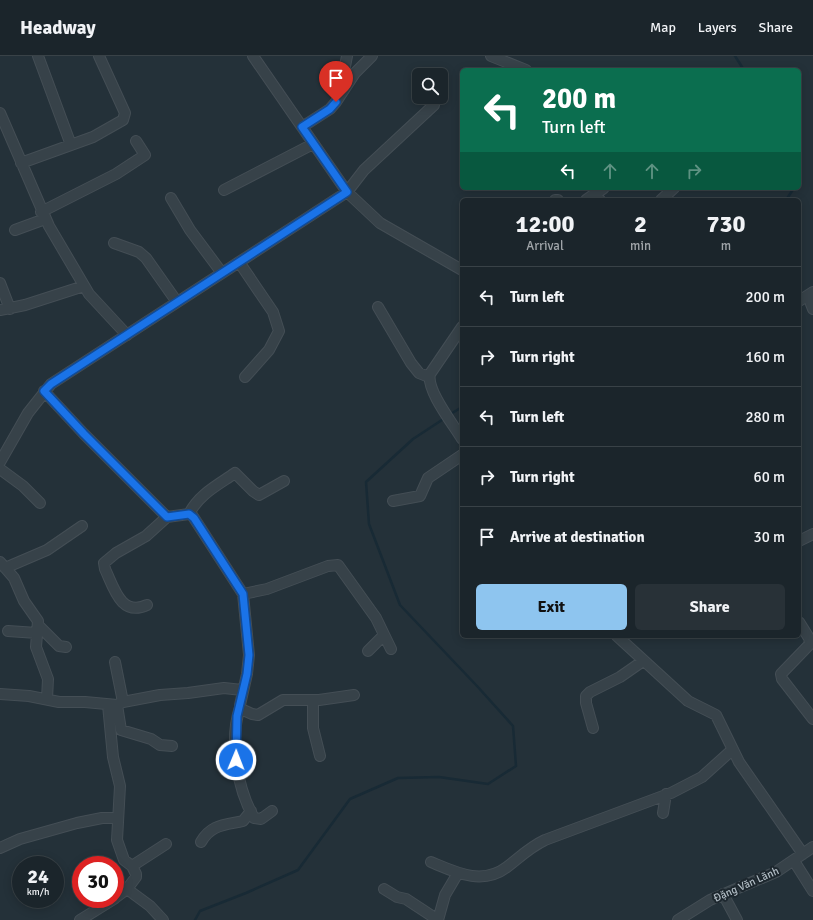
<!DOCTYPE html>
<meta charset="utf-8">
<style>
body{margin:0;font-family:Signika,sans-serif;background:#283137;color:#f1f3f6;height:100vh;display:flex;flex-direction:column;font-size:15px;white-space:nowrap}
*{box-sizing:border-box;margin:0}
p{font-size:13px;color:#a0a5a9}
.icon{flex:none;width:22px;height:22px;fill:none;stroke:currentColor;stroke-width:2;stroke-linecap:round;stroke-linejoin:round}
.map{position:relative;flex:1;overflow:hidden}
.details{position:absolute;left:460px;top:142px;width:341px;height:440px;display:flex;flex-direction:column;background:#1b252b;border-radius:6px;box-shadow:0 2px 10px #0003,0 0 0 1px #394247}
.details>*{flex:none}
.hud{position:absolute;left:460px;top:12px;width:341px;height:122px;border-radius:6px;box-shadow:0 2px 10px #0003,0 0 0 1px #394247;background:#0b6e4f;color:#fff;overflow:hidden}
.controls{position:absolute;left:412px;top:12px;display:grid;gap:8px}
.controls a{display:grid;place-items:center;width:36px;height:36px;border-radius:6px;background:#1b252b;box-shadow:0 2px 10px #0003,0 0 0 1px #394247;font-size:20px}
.speed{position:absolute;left:12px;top:800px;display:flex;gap:8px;font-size:20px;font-weight:700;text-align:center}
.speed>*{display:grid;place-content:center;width:52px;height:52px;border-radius:50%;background:#1b252b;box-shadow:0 2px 10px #0003,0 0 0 1px #394247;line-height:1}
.speed small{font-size:10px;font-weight:400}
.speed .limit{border:6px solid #d22;background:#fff;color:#111}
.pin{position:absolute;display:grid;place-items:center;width:34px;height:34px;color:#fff;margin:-41px -17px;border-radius:50% 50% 50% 0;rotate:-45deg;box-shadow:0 0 4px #0007}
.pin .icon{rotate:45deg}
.me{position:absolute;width:44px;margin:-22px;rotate:1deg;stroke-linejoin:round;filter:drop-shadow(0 0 3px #0008)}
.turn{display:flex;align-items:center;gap:14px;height:84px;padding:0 16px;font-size:18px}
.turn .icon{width:52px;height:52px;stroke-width:2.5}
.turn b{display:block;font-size:28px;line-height:34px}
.lanes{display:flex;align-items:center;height:38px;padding:0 16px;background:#0003;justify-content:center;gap:20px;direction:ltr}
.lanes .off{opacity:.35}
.eta{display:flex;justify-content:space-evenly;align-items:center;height:68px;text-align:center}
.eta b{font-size:24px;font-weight:700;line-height:28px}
.action{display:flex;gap:8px;margin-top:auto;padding:8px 16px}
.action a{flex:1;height:46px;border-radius:6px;background:#8ec5ef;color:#111;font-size:16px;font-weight:700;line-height:46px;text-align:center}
.action a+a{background:#283137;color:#f1f3f6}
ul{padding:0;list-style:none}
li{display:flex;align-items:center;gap:12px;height:60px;padding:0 16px;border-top:1px solid #394247}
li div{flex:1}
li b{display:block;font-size:15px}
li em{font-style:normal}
header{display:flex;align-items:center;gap:24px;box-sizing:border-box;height:56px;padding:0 20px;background:#1b252b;border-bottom:1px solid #394247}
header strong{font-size:19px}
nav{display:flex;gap:22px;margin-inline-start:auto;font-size:14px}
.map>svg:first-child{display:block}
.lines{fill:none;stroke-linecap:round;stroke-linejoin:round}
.stream{stroke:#182a35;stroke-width:2.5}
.minor-casing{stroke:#444e55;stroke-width:12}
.minor{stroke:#374249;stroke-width:10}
.route-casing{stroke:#114b97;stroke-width:10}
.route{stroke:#1a73e8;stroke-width:7}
.labels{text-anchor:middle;stroke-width:4;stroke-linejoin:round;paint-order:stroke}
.street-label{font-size:11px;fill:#b2bdc5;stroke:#1d272e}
</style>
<header>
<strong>Headway</strong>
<nav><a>Map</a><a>Layers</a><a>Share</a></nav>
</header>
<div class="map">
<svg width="813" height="864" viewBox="0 0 813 864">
<rect width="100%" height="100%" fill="#243139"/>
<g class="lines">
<!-- stream -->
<path class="stream" d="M735 0 744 14
M786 144 792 135 791 132
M449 359 462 351
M195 864 200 855 246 837 298 814 350 743 398 722 439 721 488 728 516 710 513 670 477 630 400 549 369 468 366 426 413 383 445 362"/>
<!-- minor casing -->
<g class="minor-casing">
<path id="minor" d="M38 0 71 89
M253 0 347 136 380 167 462 214
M491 0 526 14
M341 31 347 0
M0 57 49 170 89 238 127 279
M302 71 330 53 336 46 355 17 372 0
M21 107 93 81 123 64 125 57 99 0
M224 134 313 88
M594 139 604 132
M171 142 190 174 222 217
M555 144H558
M586 144 593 139 600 144
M661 144 674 132
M41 156 116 118 145 99 136 85
M15 174 45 163
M114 187 139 196 146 202 177 246
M239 206 273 256 279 275 269 294 245 321
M0 227 10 253
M808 240 813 253
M799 245 813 236
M378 251 411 307 419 317 429 321
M0 254 25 249 84 230
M462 271 430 318C426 334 453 368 462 383
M44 335 84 378 167 461 189 458 192 459 243 538 249 599 247 618 240 649 241 653 252 658 258 659 283 644H319L354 639
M0 406 28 357 51 328 347 136 364 114 434 49
M0 413 23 430 40 447
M393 445 420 440 428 422 462 399
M189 458C199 438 218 429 235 417L253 435 259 439 284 425
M799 485 813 478
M0 506 14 522 24 545 38 565 36 591 48 623 47 643
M5 512 47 494 82 470
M243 538 267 533 328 510 338 509 376 562 391 593
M147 549C121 561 114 532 105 513L104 507 116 497 146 480 167 461
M799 566 809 582 810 588 781 618 782 623 813 663
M38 569 59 590 66 591
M8 575 37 577
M617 580 688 645 716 659 739 706 803 798
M368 595 384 579
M115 606 123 646
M0 638 29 640 59 646H85L117 649 121 674 151 683 160 689 172 690
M313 644V672L320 700
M108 649 113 701 120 730 117 784 124 804 132 810 136 818V821L127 833 115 842
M117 649 123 646 160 639 188 637 224 632 242 634
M240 651C229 685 237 732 254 762L261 763 272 755
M593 672 586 647V640L590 636 620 621 643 605
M663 757 666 738
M201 786C211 768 226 769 243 765L251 755
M0 792 20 783 77 767 102 762H117
M794 805 813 835
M431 806C455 816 482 830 507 811 520 801 530 791 545 784L671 737 702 721 732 694
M132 810 166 788
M127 833 150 850 163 864
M384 833 397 841 406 843 438 864 445 839 458 817
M723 838 737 864
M80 864 114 843
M678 864 710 844 776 816 813 791"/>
</g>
<!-- minor -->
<use href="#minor" class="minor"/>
</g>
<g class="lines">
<!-- route casing -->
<g class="route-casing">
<path id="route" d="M236 704 237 660 247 618 249 599 243 538 194 462 189 458 167 461 84 378 44 335 51 328 347 136 302 71 330 53 336 46"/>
</g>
<!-- route -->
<use href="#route" class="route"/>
</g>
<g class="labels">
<!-- street labels -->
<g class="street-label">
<text transform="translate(746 828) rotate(-24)" y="4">Đặng Văn Lãnh</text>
</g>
</g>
</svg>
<div class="controls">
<a><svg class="icon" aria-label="search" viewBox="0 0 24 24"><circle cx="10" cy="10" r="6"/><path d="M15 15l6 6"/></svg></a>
</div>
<div class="speed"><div>24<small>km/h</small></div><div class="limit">30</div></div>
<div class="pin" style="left:336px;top:46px;background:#d93025"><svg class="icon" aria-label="arrive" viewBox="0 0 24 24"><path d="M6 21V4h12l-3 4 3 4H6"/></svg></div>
<svg class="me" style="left:236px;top:704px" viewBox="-20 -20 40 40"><circle r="17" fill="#1a73e8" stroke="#fff" stroke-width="3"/><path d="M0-11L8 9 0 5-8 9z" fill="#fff"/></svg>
<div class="hud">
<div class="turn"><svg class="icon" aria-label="left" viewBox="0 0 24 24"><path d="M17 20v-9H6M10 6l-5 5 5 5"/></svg><div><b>200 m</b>Turn left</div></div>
<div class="lanes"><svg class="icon" aria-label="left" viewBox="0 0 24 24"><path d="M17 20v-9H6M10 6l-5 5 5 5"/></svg><svg class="icon off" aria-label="ahead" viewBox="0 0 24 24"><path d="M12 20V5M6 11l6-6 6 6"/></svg><svg class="icon off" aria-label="ahead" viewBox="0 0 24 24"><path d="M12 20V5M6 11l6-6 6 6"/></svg><svg class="icon off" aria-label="right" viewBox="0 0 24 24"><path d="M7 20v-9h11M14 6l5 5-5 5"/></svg></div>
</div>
<section class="details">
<div class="eta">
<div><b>12:00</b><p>Arrival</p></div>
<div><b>2</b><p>min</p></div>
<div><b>730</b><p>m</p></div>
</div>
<ul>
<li><svg class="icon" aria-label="left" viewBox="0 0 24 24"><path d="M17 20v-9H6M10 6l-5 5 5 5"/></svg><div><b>Turn left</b></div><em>200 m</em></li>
<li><svg class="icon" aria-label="right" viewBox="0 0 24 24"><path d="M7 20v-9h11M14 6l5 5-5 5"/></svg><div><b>Turn right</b></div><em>160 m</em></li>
<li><svg class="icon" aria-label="left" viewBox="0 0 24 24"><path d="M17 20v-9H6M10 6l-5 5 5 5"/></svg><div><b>Turn left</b></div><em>280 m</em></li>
<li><svg class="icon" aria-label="right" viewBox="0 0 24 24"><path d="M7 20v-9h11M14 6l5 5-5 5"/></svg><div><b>Turn right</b></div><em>60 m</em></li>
<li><svg class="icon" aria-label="arrive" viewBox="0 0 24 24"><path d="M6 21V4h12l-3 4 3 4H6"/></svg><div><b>Arrive at destination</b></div><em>30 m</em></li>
</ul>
<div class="action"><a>Exit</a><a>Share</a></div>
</section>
</div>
